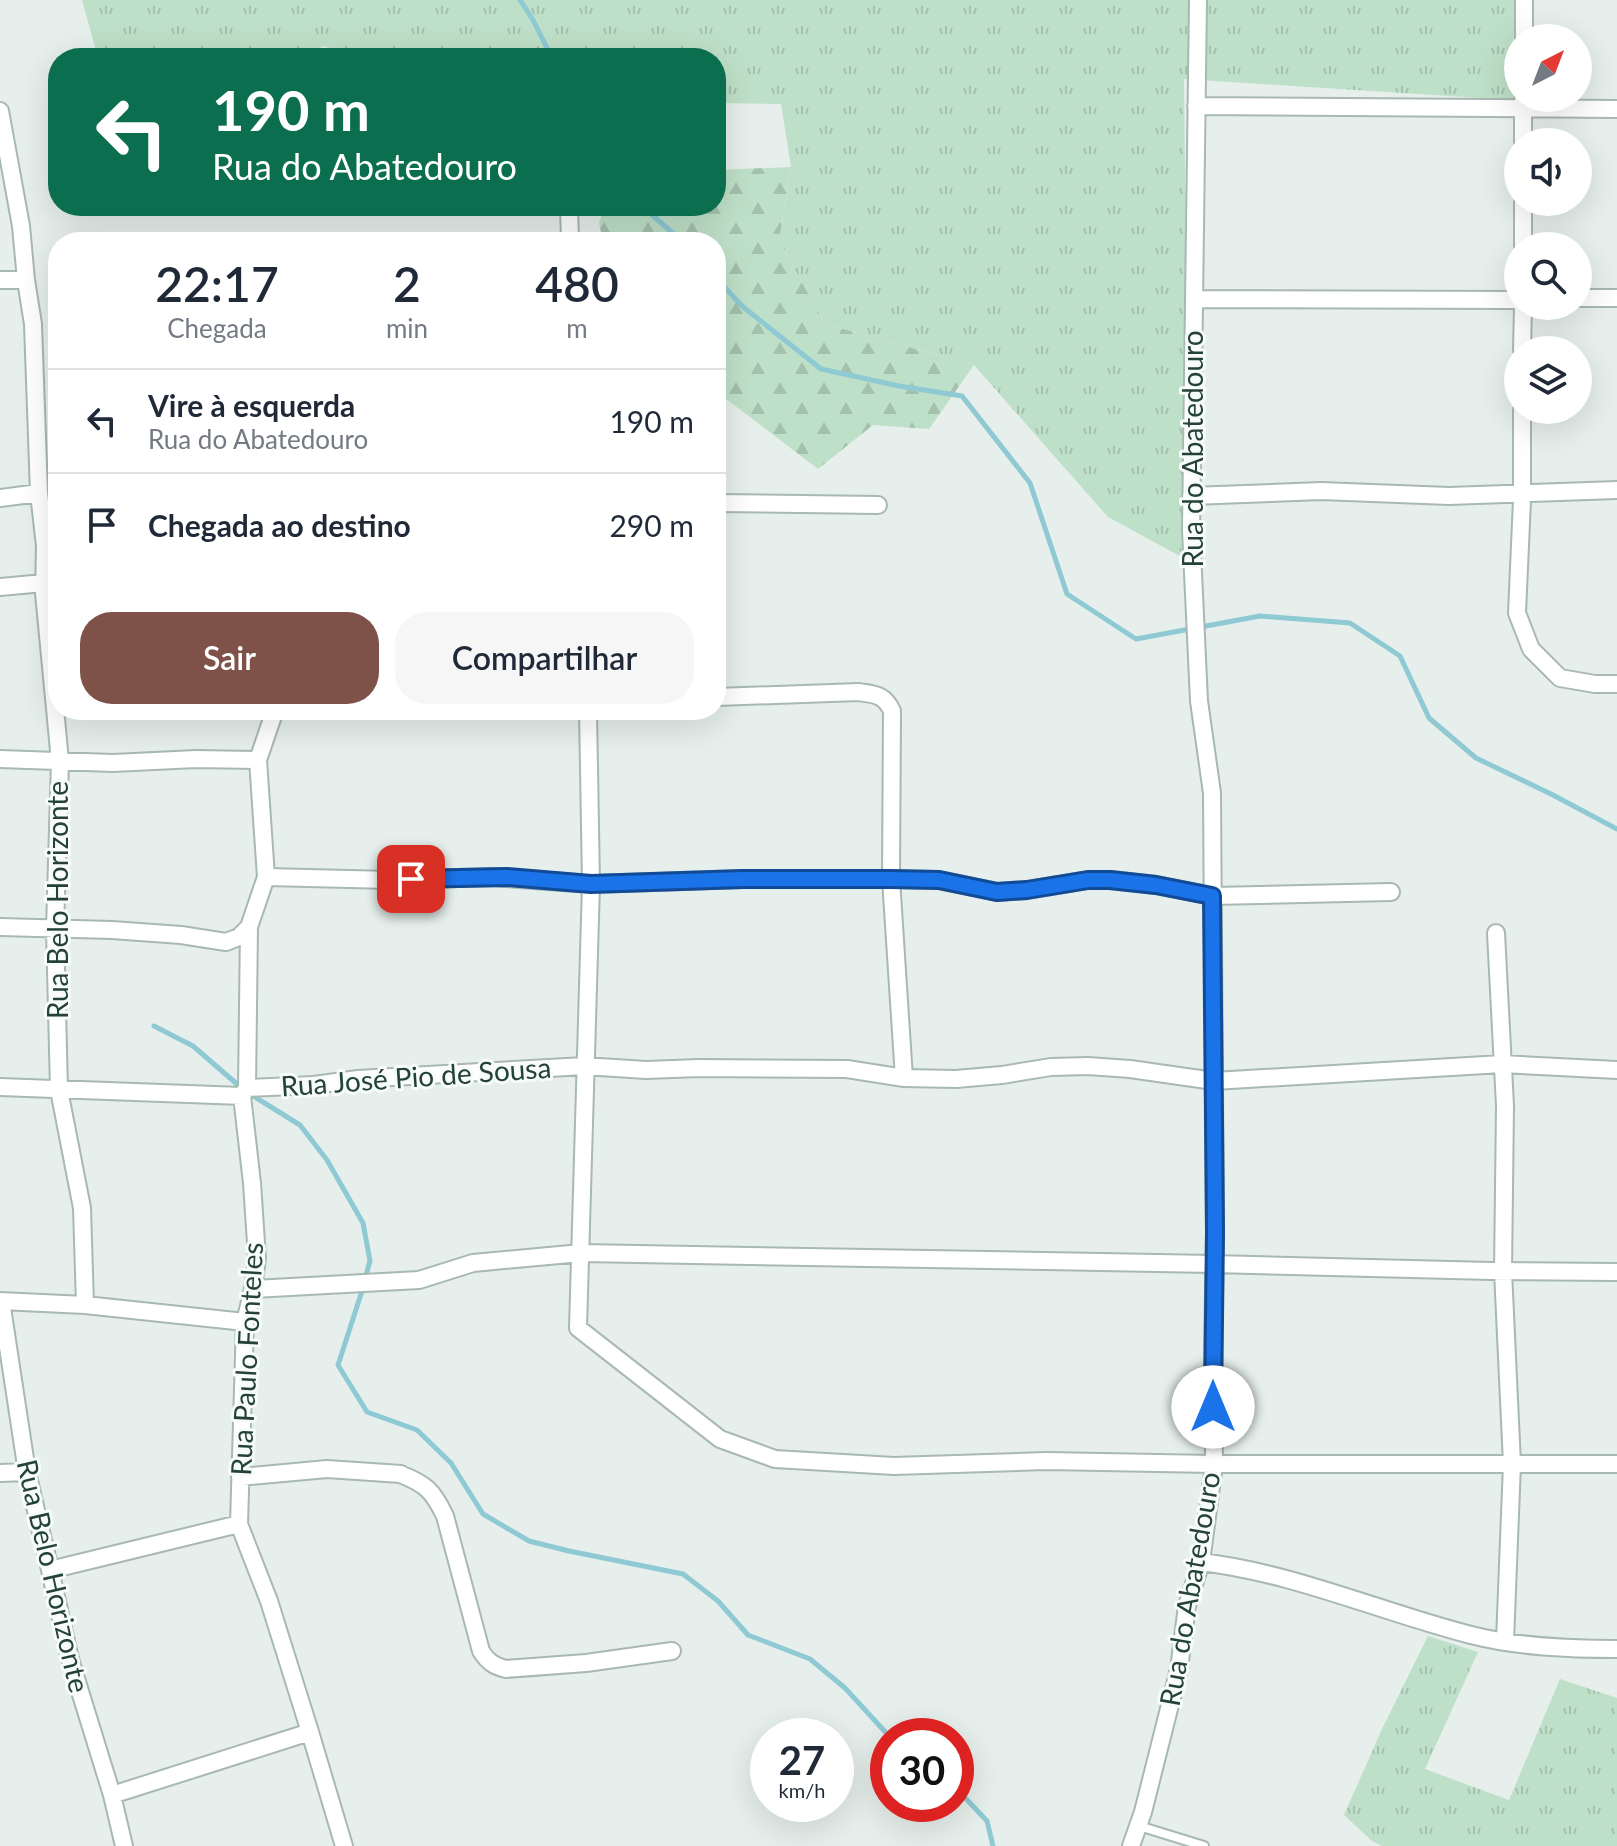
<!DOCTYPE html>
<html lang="pt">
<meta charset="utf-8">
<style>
body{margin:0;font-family:Lato,sans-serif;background:#f6f6f7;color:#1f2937;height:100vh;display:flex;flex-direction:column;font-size:30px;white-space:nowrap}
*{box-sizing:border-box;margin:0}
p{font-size:26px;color:#747a83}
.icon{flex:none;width:44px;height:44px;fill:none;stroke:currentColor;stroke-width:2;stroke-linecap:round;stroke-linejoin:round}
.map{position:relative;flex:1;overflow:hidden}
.details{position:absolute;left:48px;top:232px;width:678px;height:488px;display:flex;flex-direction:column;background:#fff;border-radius:32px;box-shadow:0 8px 32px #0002}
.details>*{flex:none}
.top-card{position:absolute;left:48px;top:48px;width:678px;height:168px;border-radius:32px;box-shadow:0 8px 32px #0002;background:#0b6e4f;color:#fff;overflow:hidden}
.needle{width:52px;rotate:42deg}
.fabs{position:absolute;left:1504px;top:24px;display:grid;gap:16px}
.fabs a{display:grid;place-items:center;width:88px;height:88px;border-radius:50%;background:#fff;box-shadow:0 8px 32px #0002;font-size:40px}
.speed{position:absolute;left:750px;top:1718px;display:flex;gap:16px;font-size:40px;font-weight:700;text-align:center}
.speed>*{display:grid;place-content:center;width:104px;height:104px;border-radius:50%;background:#fff;box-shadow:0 8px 32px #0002;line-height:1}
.speed small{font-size:20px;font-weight:400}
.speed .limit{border:12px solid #d22;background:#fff;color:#111}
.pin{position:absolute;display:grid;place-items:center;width:68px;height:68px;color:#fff;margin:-34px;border-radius:16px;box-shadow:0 4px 12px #0006}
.me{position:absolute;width:88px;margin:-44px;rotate:0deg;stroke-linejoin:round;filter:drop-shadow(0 0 6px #0008)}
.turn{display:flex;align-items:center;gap:28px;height:168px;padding:0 32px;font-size:36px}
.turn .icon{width:104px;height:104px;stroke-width:2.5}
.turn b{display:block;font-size:56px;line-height:68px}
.eta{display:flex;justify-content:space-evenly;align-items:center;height:136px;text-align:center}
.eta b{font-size:48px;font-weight:600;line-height:56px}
.action{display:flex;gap:16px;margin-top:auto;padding:16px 32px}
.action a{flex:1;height:92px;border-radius:32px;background:#7f5249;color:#fff;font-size:32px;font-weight:600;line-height:92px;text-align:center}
.action a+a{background:#f6f6f7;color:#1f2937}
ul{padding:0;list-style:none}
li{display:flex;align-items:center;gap:24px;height:104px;padding:0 32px;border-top:2px solid #e0e1e3}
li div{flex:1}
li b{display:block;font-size:30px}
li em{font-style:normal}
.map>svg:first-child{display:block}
.grass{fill:url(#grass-tufts)}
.forest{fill:url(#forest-firs)}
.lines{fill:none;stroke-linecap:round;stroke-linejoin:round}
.stream{stroke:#8ec9d4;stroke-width:5}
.lane-casing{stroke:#a8b8b2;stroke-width:12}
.street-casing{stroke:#a8b8b2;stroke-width:20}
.lane{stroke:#fff;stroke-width:8}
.street{stroke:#fff;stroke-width:16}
.route-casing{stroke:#114b97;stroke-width:20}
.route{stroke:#1a73e8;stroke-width:14}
.labels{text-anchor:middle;stroke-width:6;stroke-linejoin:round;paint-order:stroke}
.street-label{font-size:28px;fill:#24423a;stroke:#f7fbf9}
</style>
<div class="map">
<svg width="1617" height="1846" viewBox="0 0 1617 1846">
<defs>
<pattern id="grass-tufts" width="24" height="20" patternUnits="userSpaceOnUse" patternTransform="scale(2)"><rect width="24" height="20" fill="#bfe0c8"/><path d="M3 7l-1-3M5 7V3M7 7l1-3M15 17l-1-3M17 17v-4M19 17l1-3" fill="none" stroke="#a4c1ad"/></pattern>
<pattern id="forest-firs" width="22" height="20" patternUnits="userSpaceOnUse" patternTransform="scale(2)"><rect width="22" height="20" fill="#bfe0c8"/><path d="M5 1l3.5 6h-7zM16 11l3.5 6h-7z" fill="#a4c1ad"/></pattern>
</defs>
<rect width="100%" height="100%" fill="#e6efeb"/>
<!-- grass -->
<path class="grass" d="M82 0H1524L1518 38V98L1527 101 1184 79 1189 561 1108 517 974 365 825 324 779 241 791 167 781 104 716 103V58H362L323 46 307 58H98Z
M1428 1636 1478 1652 1425 1769 1509 1800 1560 1679 1617 1698V1846H1382L1372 1841 1344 1815 1382 1729Z"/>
<!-- forest -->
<path class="forest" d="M791 167 779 241 825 324 974 365 929 429 873 425 818 469 721 395 716 355V242H603L599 223 605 206H716V170Z"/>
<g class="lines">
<!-- stream -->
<path class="stream" d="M520 0 533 20 552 58
M642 206 683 242
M716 278 742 306 821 369 899 386 962 396 1030 483 1067 594 1136 639 1260 616 1350 623 1400 656 1429 718 1476 758 1551 794 1617 829
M154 1026 193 1046 245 1091 300 1125 327 1160 363 1223 370 1261 365 1279
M363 1288 338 1365 367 1412 417 1430 451 1463 483 1514 529 1541 569 1551 683 1574 718 1601 748 1635 810 1659 845 1688 889 1736
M956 1788 987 1821 993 1846"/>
<!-- lane casing -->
<g class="lane-casing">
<path id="lane" d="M1139 1826 1204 1846"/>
</g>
<!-- street casing -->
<g class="street-casing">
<path id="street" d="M1524 38V0
M1196 106 1617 109
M0 111 21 226 26 280 33 324 39 493 45 546 44 593 60 761 55 929 59 1090 82 1208 85 1305
M1523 142V100
M569 206 570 242
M1523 246V202
M0 280H26
M1578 298H1617
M1194 299 1518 300
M1522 350 1523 306
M1522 410V500L1517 613 1531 649 1560 678 1595 684H1617
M1191 496 1321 491 1449 496 1617 490
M0 498 39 493
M716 503 878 505
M0 587 44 583
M716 697 859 692C876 695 884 694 892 711L891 879 904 1078
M588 710 591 884 578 1328 720 1439 775 1459 894 1466 1046 1461 1214 1464H1617
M0 759 113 763 196 759 258 760
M266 877 391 880 491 877 591 884 743 879H891L939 880 997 892 1027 890 1088 880H1110L1156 885 1212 896 1391 892
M0 927 112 930 181 935 226 942 239 937 249 927
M1496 933 1505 1106 1503 1271 1512 1464 1505 1641
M0 1087 242 1096
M247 1088 314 1085 358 1079 584 1066 646 1070 699 1068 847 1069 904 1078 956 1079 1002 1075 1051 1067 1088 1066 1130 1069 1214 1081 1502 1064 1617 1070
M243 1094 247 1088 249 927 266 877 258 760 275 710
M242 1096 252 1183 257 1258 253 1289 245 1322 239 1524 269 1601 310 1732 344 1846
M253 1289 419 1280 473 1263 581 1253 1214 1264 1491 1271 1617 1272
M0 1301 85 1305 245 1322
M1 1301 27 1472 50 1570 70 1659 112 1795 124 1846
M0 1473 27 1472
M400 1474C426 1484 433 1491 445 1516L481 1651C488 1662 494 1666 506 1669L586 1663 672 1651
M240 1477 327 1469 401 1474
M1201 1562C1294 1573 1381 1612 1471 1635 1518 1647 1569 1649 1617 1649
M50 1570 239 1524
M112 1795 310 1732
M1131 1846 1143 1812 1179 1669 1187 1606 1201 1562 1214 1464 1213 1350 1215 1232 1212 793 1199 701 1191 530 1198 0"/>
</g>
<!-- lane -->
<use href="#lane" class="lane"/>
<!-- street -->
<use href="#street" class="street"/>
</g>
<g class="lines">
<!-- route casing -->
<g class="route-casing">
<path id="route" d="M411 879 507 877 591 884 743 879H891L939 880 997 892 1027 890 1088 880H1110L1156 885 1212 896 1215 1232 1213 1407"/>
</g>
<!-- route -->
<use href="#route" class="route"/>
</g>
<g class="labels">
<!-- street labels -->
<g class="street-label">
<text transform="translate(1193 449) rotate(-90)" y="10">Rua do Abatedouro</text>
<text transform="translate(58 900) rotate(-90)" y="10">Rua Belo Horizonte</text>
<text transform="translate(416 1077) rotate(-4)" y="10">Rua José Pio de Sousa</text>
<text transform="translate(247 1359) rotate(-87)" y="10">Rua Paulo Fonteles</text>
<text transform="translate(53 1576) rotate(77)" y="10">Rua Belo Horizonte</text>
<text transform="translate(1190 1589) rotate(-80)" y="10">Rua do Abatedouro</text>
</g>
</g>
</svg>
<div class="fabs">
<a><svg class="needle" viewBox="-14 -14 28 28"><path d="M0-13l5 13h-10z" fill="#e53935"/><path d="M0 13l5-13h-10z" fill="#747a83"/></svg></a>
<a><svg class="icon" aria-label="sound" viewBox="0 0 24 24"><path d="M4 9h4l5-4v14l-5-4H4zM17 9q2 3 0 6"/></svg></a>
<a><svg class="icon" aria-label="search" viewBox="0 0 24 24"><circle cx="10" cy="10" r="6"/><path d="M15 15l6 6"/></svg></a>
<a><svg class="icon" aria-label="layers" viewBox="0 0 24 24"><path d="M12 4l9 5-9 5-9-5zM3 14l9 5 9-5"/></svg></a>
</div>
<div class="speed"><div>27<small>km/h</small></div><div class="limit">30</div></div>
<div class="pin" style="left:411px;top:879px;background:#d93025"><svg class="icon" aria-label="arrive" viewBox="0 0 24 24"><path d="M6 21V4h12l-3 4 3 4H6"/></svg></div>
<svg class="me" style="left:1213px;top:1407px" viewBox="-20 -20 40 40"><circle r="19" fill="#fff"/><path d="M0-13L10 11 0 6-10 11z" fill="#1a73e8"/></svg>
<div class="top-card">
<div class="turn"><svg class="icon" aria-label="left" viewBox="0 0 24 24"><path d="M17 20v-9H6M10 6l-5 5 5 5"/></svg><div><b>190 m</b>Rua do Abatedouro</div></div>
</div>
<section class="details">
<div class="eta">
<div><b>22:17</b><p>Chegada</p></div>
<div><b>2</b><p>min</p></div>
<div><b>480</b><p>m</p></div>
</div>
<ul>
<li><svg class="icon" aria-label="left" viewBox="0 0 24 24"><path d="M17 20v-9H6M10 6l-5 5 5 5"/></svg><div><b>Vire à esquerda</b><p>Rua do Abatedouro</p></div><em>190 m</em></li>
<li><svg class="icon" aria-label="arrive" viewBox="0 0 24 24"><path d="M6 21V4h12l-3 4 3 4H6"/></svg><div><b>Chegada ao destino</b></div><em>290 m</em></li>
</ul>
<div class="action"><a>Sair</a><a>Compartilhar</a></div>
</section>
</div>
